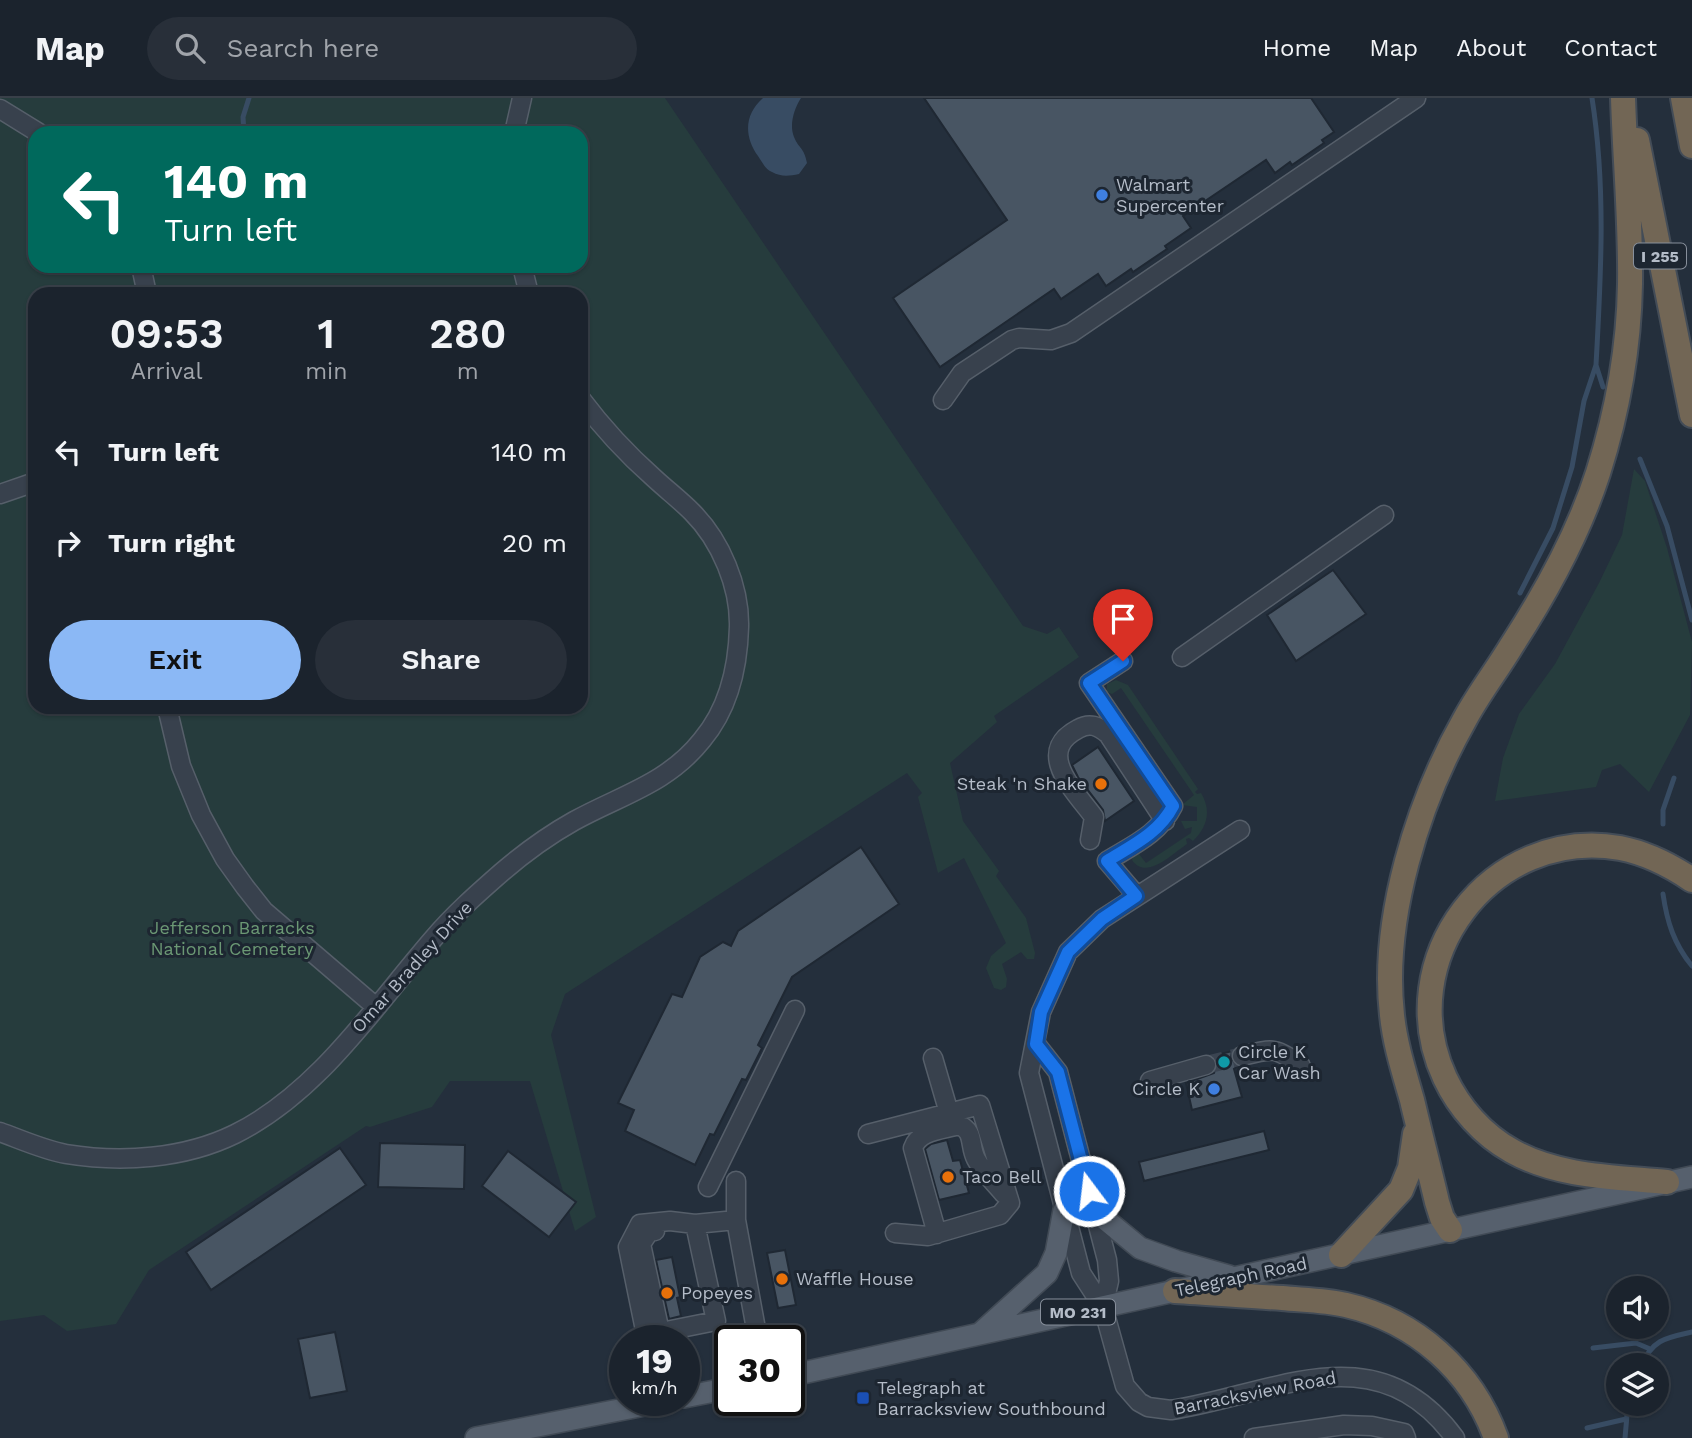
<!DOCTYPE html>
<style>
body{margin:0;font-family:"Work Sans",sans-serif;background:#282f39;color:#f1f3f6;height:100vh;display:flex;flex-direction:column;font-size:26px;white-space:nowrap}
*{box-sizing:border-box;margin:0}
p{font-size:23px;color:#a0a4aa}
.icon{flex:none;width:38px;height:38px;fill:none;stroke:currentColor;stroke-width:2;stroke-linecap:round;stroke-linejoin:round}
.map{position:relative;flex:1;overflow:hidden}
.panel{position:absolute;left:28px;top:189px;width:560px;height:427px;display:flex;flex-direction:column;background:#1b232d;border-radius:21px;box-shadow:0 2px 5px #0004,0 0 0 2px #394049}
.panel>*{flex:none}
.guide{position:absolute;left:28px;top:28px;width:560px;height:147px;border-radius:21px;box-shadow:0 2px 5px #0004,0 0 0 2px #394049;background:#00695c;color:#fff;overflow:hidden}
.fabs{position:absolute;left:1606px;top:1178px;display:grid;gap:14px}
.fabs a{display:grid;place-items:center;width:63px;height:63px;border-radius:50%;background:#1b232d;box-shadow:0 2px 5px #0004,0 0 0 2px #394049;font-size:35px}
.speed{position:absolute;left:609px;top:1227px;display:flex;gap:14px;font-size:35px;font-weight:700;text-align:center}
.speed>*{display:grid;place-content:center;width:91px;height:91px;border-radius:50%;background:#1b232d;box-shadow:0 2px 5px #0004,0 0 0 2px #394049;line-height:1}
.speed small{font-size:18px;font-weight:400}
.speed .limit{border:4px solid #111;border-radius:10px;background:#fff;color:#111}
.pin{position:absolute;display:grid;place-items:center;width:60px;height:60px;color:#fff;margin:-72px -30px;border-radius:50% 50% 50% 0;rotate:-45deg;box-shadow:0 0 7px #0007}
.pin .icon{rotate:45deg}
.me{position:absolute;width:77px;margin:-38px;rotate:345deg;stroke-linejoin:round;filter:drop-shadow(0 0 5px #0008)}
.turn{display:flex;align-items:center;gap:24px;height:147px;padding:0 21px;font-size:32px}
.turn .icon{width:91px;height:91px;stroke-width:2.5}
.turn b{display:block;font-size:49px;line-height:60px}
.eta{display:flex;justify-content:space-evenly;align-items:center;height:119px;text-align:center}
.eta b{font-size:42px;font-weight:600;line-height:49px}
.button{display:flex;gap:14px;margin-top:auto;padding:14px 21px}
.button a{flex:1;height:80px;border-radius:42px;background:#8bb8f5;color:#111;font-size:28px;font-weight:600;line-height:80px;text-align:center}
.button a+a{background:#282f39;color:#f1f3f6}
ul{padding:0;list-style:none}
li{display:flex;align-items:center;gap:21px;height:91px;padding:0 21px}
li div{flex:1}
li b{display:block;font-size:26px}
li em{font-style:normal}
header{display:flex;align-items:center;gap:42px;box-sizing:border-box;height:98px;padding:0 35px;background:#1b232d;border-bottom:2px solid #394049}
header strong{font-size:33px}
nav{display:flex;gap:38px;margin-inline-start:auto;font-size:24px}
.search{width:490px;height:63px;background:#282f39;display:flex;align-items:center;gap:18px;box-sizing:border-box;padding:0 24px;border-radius:38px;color:#a0a4aa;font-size:26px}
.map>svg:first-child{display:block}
.green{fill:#263c3d;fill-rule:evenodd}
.water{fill:#384c63}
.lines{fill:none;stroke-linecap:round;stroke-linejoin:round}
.stream{stroke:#384c63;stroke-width:5}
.building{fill:#485563;stroke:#1f2833;stroke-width:2}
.minor-tunnel{stroke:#3a4451;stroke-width:18;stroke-dasharray:18 9;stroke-linecap:butt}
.minor-casing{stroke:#565f6a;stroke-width:21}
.major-casing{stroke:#414a55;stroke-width:24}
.highway-casing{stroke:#434c57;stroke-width:28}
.minor{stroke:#38414d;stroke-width:18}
.major{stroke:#56606d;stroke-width:21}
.highway{stroke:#726655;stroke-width:24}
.route-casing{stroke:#114b97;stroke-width:18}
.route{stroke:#1a73e8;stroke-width:12}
.shop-dot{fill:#3f7fe0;stroke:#1d2631;stroke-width:2.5}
.food-dot{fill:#e8710a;stroke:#1d2631;stroke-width:2.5}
.culture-dot{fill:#0f9aa8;stroke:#1d2631;stroke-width:2.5}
.transit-dot{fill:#1a4fb4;stroke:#1d2631;stroke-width:2.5}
.labels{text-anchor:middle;stroke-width:6;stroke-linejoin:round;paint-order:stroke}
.shield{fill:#1d2631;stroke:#878f9b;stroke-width:2}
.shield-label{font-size:16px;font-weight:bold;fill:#b4bcc8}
.poi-label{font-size:18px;fill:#b4bcc8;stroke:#1d2631;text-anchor:start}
.park-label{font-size:18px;fill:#6b9874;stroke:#1d2631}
.street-label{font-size:18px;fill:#b4bcc8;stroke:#1d2631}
</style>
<header>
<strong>Map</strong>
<div class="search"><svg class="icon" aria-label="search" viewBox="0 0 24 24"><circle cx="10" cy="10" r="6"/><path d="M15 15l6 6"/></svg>Search here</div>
<nav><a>Home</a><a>Map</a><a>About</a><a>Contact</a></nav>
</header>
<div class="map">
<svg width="1692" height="1340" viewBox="0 0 1692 1340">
<rect width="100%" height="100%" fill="#242f3c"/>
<!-- green -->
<path class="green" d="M0 0H665L1023 528 1047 536 1059 529 1079 559 994 618 997 624 950 665 963 723 999 773 996 778 1026 820 1035 855 1034 861H1027L1021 854 1002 866 1007 881 1006 889 1001 892 994 890 986 870 991 858 1006 845 964 760 938 775 918 699 922 695 907 675 565 896 551 937 596 1119 575 1133 530 983H450L432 1009 370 1029 366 1028 149 1172 116 1226 67 1233 44 1217 0 1223ZM35 35H581V168H35ZM35 196H581V609H35Z
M1634 371 1645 383 1667 450 1692 544 1690 617 1649 694 1620 666 1602 672 1596 689 1495 703 1503 660 1519 616 1555 566 1599 485 1622 437Z
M1116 582 1128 587 1198 691 1195 694 1197 696 1201 695C1212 713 1207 729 1193 743L1189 740 1186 741 1187 746C1172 756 1146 783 1132 762L1133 756H1139L1146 765 1191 735 1192 729 1185 731 1181 723H1197V709L1182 707 1194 697 1121 590 1112 596 1107 594V586Z"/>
<!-- water -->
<path class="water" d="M763 0H801C794 11 789 27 794 39 799 51 804 49 807 65L799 76C789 78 781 79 772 74 766 72 762 64 758 58 744 38 744 17 763 0Z"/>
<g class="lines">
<!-- stream -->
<path class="stream" d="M1592 0C1606 89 1601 177 1596 267L1603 289
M244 35 243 19 249 0
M1640 361 1667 428 1692 522
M1520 495 1553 430 1572 369 1584 303 1596 267
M1663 726V712L1674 680
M1663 796C1667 824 1674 846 1692 868
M1593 1250 1636 1245 1650 1251
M1641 1267C1654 1241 1665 1240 1692 1234
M1587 1330 1626 1321
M1625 1340 1628 1306"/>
</g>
<!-- building -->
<path class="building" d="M924 0H1311L1334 34 1322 42 1324 45 1292 67 1290 64 1275 75 1266 62 1183 118 1191 130 1165 148 1167 151 1133 174 1131 171 1106 188 1098 176 1061 201 1054 191 940 269 893 200 1007 122Z
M1333 472 1366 516 1296 563 1267 517Z
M1098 649 1134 703 1105 723 1103 712 1078 679 1072 667Z
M861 749 899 806 792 879 758 947 762 950 746 982 742 981 714 1037 710 1036 695 1067 625 1033 634 1012 618 1005 672 896 682 899 700 859 723 844 731 848 738 833Z
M1232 953 1231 960 1238 968 1234 971 1242 999 1192 1012 1186 985 1214 975 1217 965 1213 958Z
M1264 1033 1269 1052 1144 1083 1139 1064Z
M947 1042 953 1063 960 1062 969 1095 939 1102 925 1051 931 1046Z
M380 1045 465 1047 464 1091 378 1089Z
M340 1050 366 1087 211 1192 186 1154Z
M508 1053 576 1104 549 1139 482 1088Z
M785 1152 796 1207 778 1210 767 1155Z
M672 1159 680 1199 677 1200 681 1218 669 1221 656 1162Z
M335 1234 347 1293 310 1300 298 1241Z"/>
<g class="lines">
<!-- minor-tunnel -->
<path class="minor-tunnel" d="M1206 967 1242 958"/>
<!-- minor casing -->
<g class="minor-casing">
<path id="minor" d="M0 11 39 35
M514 35 522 0
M141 168 147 196
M522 168 529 196
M943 302 962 275 1012 242 1019 240 1051 242 1071 235 1416 0
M0 396 35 384
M1182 559 1384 417
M1123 563 1089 585 1173 708C1159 736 1133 747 1107 763L1137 798
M167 609 181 668 201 717 225 761 245 789 264 813 376 909
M1240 732 1102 821 1068 854 1041 914 1029 975 1081 1175 1103 1209 1125 1288 1139 1304 1148 1309 1171 1312C1275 1296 1376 1233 1455 1340
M1090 742 1094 719C1074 692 1034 654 1078 631 1090 624 1098 628 1108 636L1165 723
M1036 946 1058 974 1107 1162 1109 1183 1103 1209
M1242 958C1274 950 1275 949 1301 968
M933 960 949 1015
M1150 983 1206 967
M0 1034C22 1042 44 1052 66 1056 121 1065 184 1061 235 1036 318 995 374 909 433 841 453 817 478 795 502 774 523 756 549 737 574 723 621 697 667 686 702 642 728 611 738 569 739 529 740 489 721 443 692 414 680 402 667 392 654 380 628 357 602 329 581 301
M868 1036 980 1007 1010 1105 1000 1117 928 1138 895 1135
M736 1083V1122L758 1242
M708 1089 795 912
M655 1133 649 1134 641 1146 660 1234
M937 1136 913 1050C919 1032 943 1032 959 1027 975 1033 969 1048 976 1061 982 1073 995 1085 1004 1096
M646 1237 628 1149 640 1126 670 1123 695 1126
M647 1242 646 1237 716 1223 695 1126 736 1122
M1254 1340 1344 1327 1372 1328 1404 1335 1406 1340"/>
</g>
<!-- major casing -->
<g class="major-casing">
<path id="major" d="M1095 1113 1140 1150 1176 1163 1229 1178
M982 1234 1047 1175 1056 1155 1064 1112
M789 1278 1692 1079
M684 1299 730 1290
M476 1340 670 1302"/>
</g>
<!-- highway casing -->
<g class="highway-casing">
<path id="highway" d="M1683 0 1692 48
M1637 42 1692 317
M1667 1084C1615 1079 1558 1079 1512 1053 1483 1037 1459 1010 1445 980 1390 862 1491 728 1620 750 1646 755 1670 767 1692 782
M1450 1132 1442 1120 1437 1104C1429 1070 1420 1036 1412 1002 1404 974 1395 946 1392 917 1381 821 1418 704 1465 621 1479 595 1497 572 1512 547 1547 493 1578 437 1598 375 1617 315 1629 250 1630 186 1631 124 1625 62 1623 0
M1341 1157 1401 1092 1410 1070 1415 1036
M1175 1193C1210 1195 1246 1198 1282 1200 1303 1202 1325 1202 1346 1207 1416 1223 1472 1273 1496 1340"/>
</g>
<!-- minor -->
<use href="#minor" class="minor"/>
<!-- major -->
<use href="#major" class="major"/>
<!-- highway -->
<use href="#highway" class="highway"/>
</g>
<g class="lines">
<!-- route casing -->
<g class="route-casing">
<path id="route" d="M1089 1093 1058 974 1036 946 1041 914 1068 854 1102 821 1136 798 1107 763C1133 747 1159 735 1173 708L1089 585 1123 563"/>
</g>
<!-- route -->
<use href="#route" class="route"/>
</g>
<!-- markers -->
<g class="shop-dot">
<circle cx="1102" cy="97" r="7"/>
<circle cx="1214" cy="991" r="7"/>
</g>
<g class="food-dot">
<circle cx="1101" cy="686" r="7"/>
<circle cx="948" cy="1079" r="7"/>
<circle cx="782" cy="1181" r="7"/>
<circle cx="667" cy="1195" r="7"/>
</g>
<circle class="culture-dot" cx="1224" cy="964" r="7"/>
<rect class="transit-dot" x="856" y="1293" width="14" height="14" rx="3.5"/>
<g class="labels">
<!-- shield labels -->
<g class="shield">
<rect x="1634" y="145.5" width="52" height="25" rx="5"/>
<rect x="1041" y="1201.5" width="74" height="25" rx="5"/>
</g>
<g class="shield-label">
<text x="1660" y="164">I 255</text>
<text x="1078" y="1220">MO 231</text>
</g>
<!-- poi labels -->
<g class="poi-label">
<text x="1116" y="93">Walmart<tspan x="1116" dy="21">Supercenter</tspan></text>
<text x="1087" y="692" text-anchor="end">Steak 'n Shake</text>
<text x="1238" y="960">Circle K<tspan x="1238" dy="21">Car Wash</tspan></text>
<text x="1200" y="997" text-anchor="end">Circle K</text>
<text x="962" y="1085">Taco Bell</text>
<text x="796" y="1187">Waffle House</text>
<text x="681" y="1201">Popeyes</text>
<text x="877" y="1296">Telegraph at<tspan x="877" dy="21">Barracksview Southbound</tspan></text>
</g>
<!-- park labels -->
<g class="park-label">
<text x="232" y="836">Jefferson Barracks<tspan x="232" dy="21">National Cemetery</tspan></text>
</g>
<!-- street labels -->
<g class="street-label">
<text transform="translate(412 869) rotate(-48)" y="6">Omar Bradley Drive</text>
<text transform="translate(1241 1179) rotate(-12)" y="6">Telegraph Road</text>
<text transform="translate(1255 1295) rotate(-11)" y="6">Barracksview Road</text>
</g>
</g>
</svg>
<div class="fabs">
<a><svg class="icon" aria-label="sound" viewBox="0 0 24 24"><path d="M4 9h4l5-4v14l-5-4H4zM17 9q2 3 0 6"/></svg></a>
<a><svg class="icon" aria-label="layers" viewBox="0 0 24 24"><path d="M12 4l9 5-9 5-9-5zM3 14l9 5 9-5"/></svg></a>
</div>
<div class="speed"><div>19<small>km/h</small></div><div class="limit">30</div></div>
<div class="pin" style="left:1123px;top:563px;background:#d93025"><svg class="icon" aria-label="arrive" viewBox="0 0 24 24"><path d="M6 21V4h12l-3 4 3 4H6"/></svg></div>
<svg class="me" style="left:1089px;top:1093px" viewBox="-20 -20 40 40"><circle r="17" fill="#1a73e8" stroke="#fff" stroke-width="3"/><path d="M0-11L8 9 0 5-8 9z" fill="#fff"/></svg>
<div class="guide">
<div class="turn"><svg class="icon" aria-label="left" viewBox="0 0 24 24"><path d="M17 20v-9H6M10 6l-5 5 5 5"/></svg><div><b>140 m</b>Turn left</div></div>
</div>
<section class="panel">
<div class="eta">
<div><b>09:53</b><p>Arrival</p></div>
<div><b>1</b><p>min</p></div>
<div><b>280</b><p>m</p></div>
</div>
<ul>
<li><svg class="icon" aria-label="left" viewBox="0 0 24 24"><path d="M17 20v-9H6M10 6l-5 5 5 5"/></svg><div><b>Turn left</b></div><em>140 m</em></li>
<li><svg class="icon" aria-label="right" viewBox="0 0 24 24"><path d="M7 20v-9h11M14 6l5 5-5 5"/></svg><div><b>Turn right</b></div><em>20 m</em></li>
</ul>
<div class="button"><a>Exit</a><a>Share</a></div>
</section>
</div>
